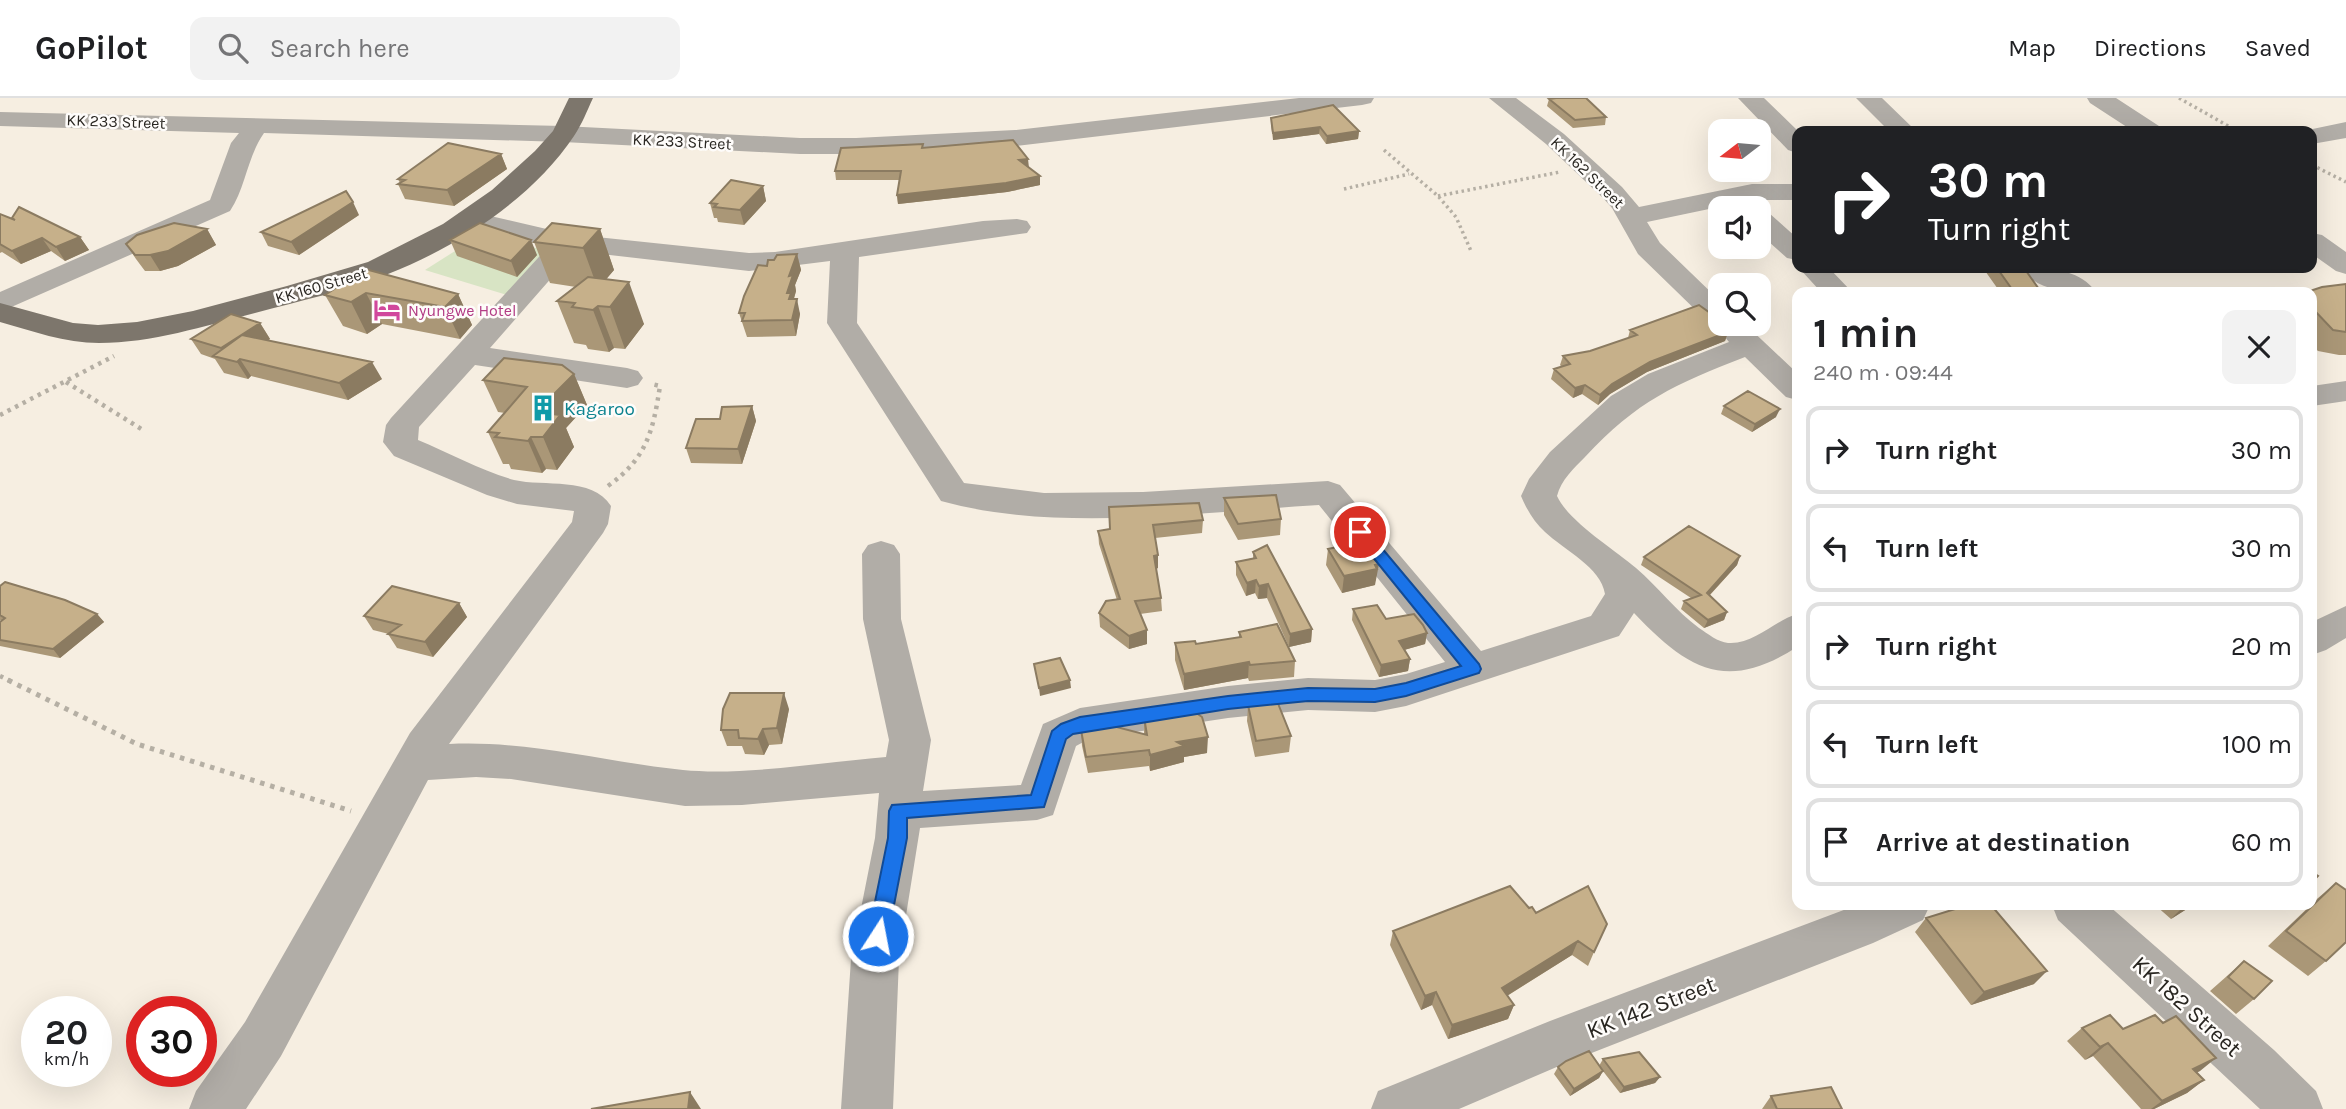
<!DOCTYPE html>
<meta charset="utf-8">
<style>
body{margin:0;font-family:Karla,sans-serif;background:#f2f2f2;color:#202124;height:100vh;display:flex;flex-direction:column;font-size:26px;white-space:nowrap}
*{box-sizing:border-box;margin:0}
p{font-size:23px;color:#757577}
.icon{flex:none;width:38px;height:38px;fill:none;stroke:currentColor;stroke-width:2;stroke-linecap:round;stroke-linejoin:round}
.map{position:relative;flex:1;overflow:hidden}
.drawer{position:absolute;left:1792px;top:189px;width:525px;height:623px;display:flex;flex-direction:column;background:#fff;border-radius:14px;box-shadow:0 7px 28px #0002}
.drawer>*{flex:none}
.hud{position:absolute;left:1792px;top:28px;width:525px;height:147px;border-radius:14px;box-shadow:0 7px 28px #0002;background:#202124;color:#fff;overflow:hidden}
.needle{width:46px;rotate:254deg}
.tools{position:absolute;left:1708px;top:21px;display:grid;gap:14px}
.tools a{display:grid;place-items:center;width:63px;height:63px;border-radius:14px;background:#fff;box-shadow:0 7px 28px #0002;font-size:35px}
.speed{position:absolute;left:21px;top:898px;display:flex;gap:14px;font-size:35px;font-weight:700;text-align:center}
.speed>*{display:grid;place-content:center;width:91px;height:91px;border-radius:50%;background:#fff;box-shadow:0 7px 28px #0002;line-height:1}
.speed small{font-size:18px;font-weight:400}
.speed .limit{border:10px solid #d22;background:#fff;color:#111}
.pin{position:absolute;display:grid;place-items:center;width:60px;height:60px;color:#fff;margin:-30px;border:4px solid #fff;border-radius:50%;box-shadow:0 2px 7px #0007}
.me{position:absolute;width:77px;margin:-38px;rotate:11deg;stroke-linejoin:round;filter:drop-shadow(0 0 5px #0008)}
.turn{display:flex;align-items:center;gap:24px;height:147px;padding:0 21px;font-size:32px}
.turn .icon{width:91px;height:91px;stroke-width:2.5}
.turn b{display:block;font-size:49px;line-height:60px}
.round{display:grid;place-items:center;flex:none;width:74px;height:74px;border-radius:14px;background:#f2f2f2}
.overview{display:flex;align-items:center;justify-content:space-between;height:119px;padding:0 21px}
h1{font-size:42px;font-weight:700;line-height:52px}
ul{padding:0;list-style:none}
li{display:flex;align-items:center;gap:21px;height:88px;margin:0 14px 10px;padding:0 7px;border:4px solid #e0e0e0;border-radius:14px}
li div{flex:1}
li b{display:block;font-size:26px}
li em{font-style:normal}
header{display:flex;align-items:center;gap:42px;box-sizing:border-box;height:98px;padding:0 35px;background:#fff;border-bottom:2px solid #e0e0e0}
header strong{font-size:33px}
nav{display:flex;gap:38px;margin-inline-start:auto;font-size:24px}
.search{width:490px;height:63px;background:#f2f2f2;display:flex;align-items:center;gap:18px;box-sizing:border-box;padding:0 24px;border-radius:14px;color:#757577;font-size:26px}
.map>svg:first-child{display:block}
.green{fill:#d8e4c4}
.lines{fill:none;stroke-linecap:round;stroke-linejoin:round}
.path-far2{stroke:#b5afa4;stroke-width:3.5;stroke-dasharray:2.5 3.5;stroke-linecap:butt}
.path-far1{stroke:#b5afa4;stroke-width:4.5;stroke-dasharray:3.5 5;stroke-linecap:butt}
.path{stroke:#b5afa4;stroke-width:5;stroke-dasharray:4.5 6;stroke-linecap:butt}
.minor{fill:#b1ada7;fill-rule:evenodd}
.major{fill:#7d766c;fill-rule:evenodd}
.wall{fill:#aa9777}
.shaded-wall{fill:#8b7b61}
.building{fill:#c6b08a;stroke:#8b7b61;stroke-width:2}
.route{fill:#1a73e8;stroke:#114b97;stroke-width:2}
.labels{text-anchor:middle;stroke-width:5;stroke-linejoin:round;paint-order:stroke}
.far-street-label{font-size:16px;fill:#292621;stroke:#fefcfa}
.far-hotel-label{font-size:16px;fill:#b23c85;stroke:#fefcfa;text-anchor:start}
.culture-label{font-size:19px;fill:#0d838f;stroke:#fefcfa;text-anchor:start}
.near-street-label{font-size:23px;fill:#292621;stroke:#fefcfa}
</style>
<header>
<strong>GoPilot</strong>
<div class="search"><svg class="icon" aria-label="search" viewBox="0 0 24 24"><circle cx="10" cy="10" r="6"/><path d="M15 15l6 6"/></svg>Search here</div>
<nav><a>Map</a><a>Directions</a><a>Saved</a></nav>
</header>
<div class="map">
<svg width="2346" height="1011" viewBox="0 0 2346 1011">
<rect width="100%" height="100%" fill="#f6eee1"/>
<!-- green -->
<path class="green" d="M485 134 549 154 507 197 425 172Z"/>
<g class="lines">
<!-- path-far2 -->
<path class="path-far2" d="M2179 0 2237 33
M1384 52 1438 98 1456 119 1471 153
M2312 67 2346 84
M1344 91 1409 76
M1438 98 1560 74"/>
<!-- path-far1 -->
<path class="path-far1" d="M66 284 143 332
M0 317 114 258
M608 388C647 360 653 333 660 288L652 286
M0 578 12 584"/>
<!-- path -->
<path class="path" d="M8 582 137 646 351 713"/>
<!-- minor -->
<path class="minor" d="M1299 0H1374L1371 5 1362 7 1015 48 856 56H800L563 44 264 35C247 59 246 89 230 113L0 214V194L210 102 231 45 239 35 0 28V14L563 28 800 40H856L1015 32Z
M1489 0H1516L1564 36 1622 89 1639 109 1752 86H1797V102H1752L1647 124 1660 145 1720 203V226H1745L1797 275V302L1786 299 1745 259C1675 286 1637 303 1585 359 1574 370 1561 382 1557 398 1569 424 1614 451 1636 470 1658 489 1676 513 1699 530 1708 536 1718 544 1728 545 1753 547 1774 523 1797 516V549C1726 595 1687 571 1634 515L1619 538 1406 608 1375 614 1308 612 1228 620 1089 641 1076 648 1053 717 1037 722 920 730 899 861 893 1011H841L851 861 875 740 879 695 742 707 685 708 511 681 476 679 428 682 281 958 246 1011H189L196 993 245 924 410 635 572 424 574 413 517 406 487 397 394 358 383 344 386 327 391 320 549 148 459 127 455 121 459 115 469 113 568 136 749 155 775 154 983 123 1017 121 1027 123 1031 129 1027 135 859 159 857 225 964 385 1044 395 1143 394 1328 383 1340 387 1481 553 1591 518 1605 496C1601 469 1564 452 1545 434 1534 424 1527 412 1521 398L1529 381 1550 354 1611 298 1648 276 1729 244 1715 227 1709 225 1638 156 1612 110 1604 101 1546 46ZM575 153 749 173 830 163 827 225 941 403C1056 435 1200 414 1319 407L1445 564 1406 576 1375 582 1308 580 1228 588 1080 610 1043 626 1021 687 923 693 931 642 901 521 900 456 894 447 881 443 868 447 862 456 863 521 889 642 886 659C824 664 744 678 683 672 605 664 528 642 449 646L603 435 608 426 611 408C592 378 544 389 514 382 482 373 449 355 418 342L419 329 475 267 627 290 638 287 643 280 638 273 627 270 490 250Z
M1738 0H1764L1798 33 1797 55 1788 52Z
M1856 0H1882L1916 33H1889Z
M2087 0H2116L2159 28 2163 33H2133L2090 5Z
M2346 24V40L2312 46V33H2303Z
M1759 113 1769 115 1797 140V162L1787 160 1759 135Z
M2312 135 2322 137 2346 154V176L2336 173 2312 156Z
M1799 170H1829L1852 194H1821Z
M2022 170C2047 170 2079 170 2096 194 2071 195 2036 194 2022 170Z
M2346 283V303L2312 308V288Z
M2346 508V540L2326 552 2312 557V524Z
M1857 807H1930L1923 822 1873 845 1566 965 1459 1011H1371L1378 993 1550 923Z
M2052 807H2108L2274 952 2316 993 2323 1011H2260L2058 822Z"/>
<!-- major -->
<path class="major" d="M569 0H593C587 13 582 26 574 38 532 101 457 149 388 176 345 193 300 203 255 215 204 228 152 245 99 245 65 245 32 233 0 224V205L73 225 98 227 137 224 193 213 287 188 368 164 443 126 492 92 535 53 553 33Z"/>
</g>
<!-- wall -->
<path class="wall" d="M1549 1 1606 19 1605 27 1573 30 1547 8Z
M1271 20 1359 33 1358 41 1326 46 1319 36 1273 42 1271 27Z
M923 46V50L1028 61V70L1040 78V87L1007 94 898 106 897 97 900 82H836L835 73Z
M501 56 507 71 454 108 405 101 398 86 400 85 398 81Z
M763 88 766 103 744 127 718 124 717 120H714L710 105Z
M0 116 14 122 80 139 89 152 65 163 51 153 21 166 2 154 0 155Z
M359 117 299 157 268 148 261 134Z
M207 131 216 147 178 168 160 173H145L136 161 126 146Z
M600 131 614 172 606 181 644 226 625 251 614 250 609 254 588 251 586 247 574 245 557 203 576 189 550 185 534 144Z
M450 142 537 157 517 179 457 158Z
M797 156 801 172 795 187 796 193 794 201 800 216 796 238 747 239 739 215 767 168 774 162Z
M1983 170H2024L2041 194H2000Z
M365 171 458 196 472 227 460 241 382 226 367 236 343 228 325 197Z
M2346 186V257H2339L2318 253 2312 247V194Z
M260 225 270 241 268 242 382 281 348 302 251 278 248 281 224 275 215 261 201 256 191 241Z
M1630 232 1728 234 1725 243 1647 274 1610 296 1598 307 1582 296 1573 300 1551 281 1554 271 1562 269 1560 267 1563 258 1590 253 1628 240Z
M574 276 587 307 566 330 574 349 557 372 546 371 542 375 511 371 509 366H503L488 334 505 315 498 314 483 282Z
M752 308 756 323 742 366 691 365 686 350 720 321Z
M1724 308 1776 319 1752 334 1721 316Z
M1224 400 1281 421 1280 437 1238 442 1224 417Z
M1203 422 1202 435 1155 440 1158 470 1156 471 1161 500 1162 513 1140 516 1147 546 1129 551 1100 529 1099 515 1117 502 1099 446 1098 433Z
M1328 451 1376 483H1375V487L1342 495 1326 467Z
M1253 454 1312 531 1311 544 1289 549 1267 500 1258 501 1255 495 1246 498 1236 477V464L1253 460Z
M1740 458 1737 467 1710 497 1727 514 1724 522 1704 530 1681 511 1684 503 1691 500 1641 467 1644 459Z
M0 488 97 516 104 524 60 560 0 548V524L2 523 0 522Z
M459 505 467 519 433 559 397 550 388 536H389L373 532 364 518Z
M1353 511 1427 535 1425 546 1404 552 1410 561 1408 573 1379 579 1352 522Z
M1239 534 1295 563 1294 579 1249 583 1248 580 1184 592 1175 562V545L1196 546 1239 539Z
M1248 607 1291 638 1289 654 1255 659 1247 623Z
M789 611 782 646 769 647 764 657 745 656 742 648H727L721 632Z
M1144 619 1207 655 1184 659V664L1150 673 1149 668 1088 675 1082 648 1081 632 1144 636Z
M2336 785 2326 863 2308 878 2268 848 2318 800Z
M2155 807H2193L2171 821Z
M1529 810 1594 854 1588 868 1572 857 1507 898 1514 907 1508 921 1448 941 1432 907 1421 912 1390 847 1393 833Z
M1926 820 2034 886 1971 907 1915 834Z
M2244 863 2254 901 2236 916 2210 893Z
M2082 930 2123 931 2200 973 2197 974 2204 982 2187 995 2154 1011H2141L2093 958 2085 962 2067 943Z
M1603 961 1660 979 1655 985 1620 995 1599 968 1603 973 1599 980 1570 998 1554 976 1558 969 1599 968Z
M1771 998 1842 1011H1762Z"/>
<!-- shaded-wall -->
<path class="shaded-wall" d="M1320 29 1319 36 1273 42V35Z
M1359 33 1358 41 1326 46 1327 38Z
M501 56 507 71 454 108 447 92Z
M1028 61 1029 70 1019 62Z
M1040 78V87L1007 94 898 106 897 97Z
M763 88 766 103 744 127 740 112Z
M353 104 359 117 299 157 291 144Z
M207 131 216 147 178 168 160 173 150 157Z
M600 131 614 172 598 191 583 150Z
M80 139 89 152 65 163 56 149Z
M42 140 51 153 21 166 12 153Z
M531 142 537 157 517 179 511 163Z
M797 156 801 172 795 187 796 193 793 203 797 201 800 216 796 238 787 195 789 178Z
M629 184 644 226 625 251 610 209Z
M366 195 382 226 367 236 351 204Z
M458 196 472 227 460 241 445 209Z
M598 208 614 250 609 254 593 212Z
M260 225 270 241 235 263 228 261 221 250Z
M1728 234 1725 243 1647 274 1610 296 1598 307 1600 297 1612 286 1650 264Z
M240 261 251 278 248 281 237 264Z
M372 264 382 281 348 302 339 285Z
M574 276 587 307 566 330 574 349 557 372 543 339 536 314Z
M1585 287 1582 296 1573 300 1575 290Z
M752 308 756 323 742 366 738 351Z
M1780 311 1776 319 1752 334 1755 326Z
M531 339 546 371 542 375 528 343Z
M1158 457V470L1154 471V458Z
M1740 458 1737 467 1704 503 1707 495Z
M1379 466 1375 487 1342 495 1344 478Z
M1256 482 1255 495 1246 498 1247 485Z
M1268 486 1267 500 1258 501 1259 488Z
M459 505 467 519 433 559 425 544Z
M1727 514 1724 522 1704 530 1708 522Z
M97 516 104 524 60 560 53 551Z
M1312 531 1311 544 1289 549 1290 536Z
M1147 532V546L1129 551V538Z
M1427 535 1425 546 1397 554 1399 543Z
M1410 561 1408 573 1379 579 1381 567Z
M1249 564 1248 580 1184 592V576Z
M1070 582 1071 590 1040 598 1039 590Z
M784 595 789 611 782 646 777 630Z
M763 631 769 647 764 657 758 641Z
M1208 639 1207 655 1184 659V664L1150 673V657L1177 644Z
M2185 807H2193L2171 821Z
M1578 843 1572 857 1497 904 1502 890Z
M2047 873 2034 886 1971 907 1984 894Z
M1436 894 1432 907 1421 912 1425 898Z
M1514 907 1508 921 1448 941 1452 927Z
M2108 945 2093 958 2085 962 2100 949Z
M2216 960 2200 973 2177 984 2193 971Z
M1603 973 1599 980 1570 998 1574 991Z
M1660 979 1655 985 1620 995 1624 989Z
M2204 982 2187 995 2154 1011H2151L2162 1003Z
M690 994 701 1011H688Z"/>
<!-- building -->
<path class="building" d="M1556 0H1586L1606 19 1575 22 1549 1Z
M1333 7 1359 33 1327 38 1320 29 1273 35 1271 20Z
M1013 42 1028 61 1019 62 1040 78 1006 85 897 97 901 73H835L841 50 923 46 922 50Z
M448 45 501 56 447 92 398 86 405 82 398 81Z
M731 82 763 88 740 112 714 109 717 106 710 105Z
M346 93 353 104 291 144 261 134Z
M19 109 80 139 56 149 42 140 12 153 0 146V116L15 122 12 120Z
M174 125 207 131 168 153 150 157H135L126 146 137 137Z
M480 125 531 142 511 163 450 142Z
M552 125 600 131 583 150 534 144Z
M797 156 789 178 793 177 787 195H791L789 201H797L792 222 742 223 745 215H739L744 198 758 167 767 168 768 162H774L777 157Z
M1997 170H2024L2041 194H2014Z
M365 171 458 196 445 209 366 195 351 204 325 197Z
M588 179 629 184 610 209 598 208 593 212 572 209 575 205 557 203Z
M2346 186V234L2333 232 2315 213 2312 211V194H2307L2322 189Z
M1699 207 1717 220 1720 226H1722L1728 234 1650 264 1612 286 1600 297 1585 287 1575 290 1554 271 1570 266 1563 258 1590 253 1637 237 1630 232Z
M231 216 260 225 221 250 191 241Z
M242 237 372 264 339 285 240 261 237 264 213 258Z
M504 260 562 267 574 276 536 314 560 317 543 339H531L528 343 495 339 499 335 488 334 527 289 483 282Z
M1748 293 1780 311 1755 326 1724 308Z
M752 308 738 351 686 350 696 321H720L722 309Z
M1276 397 1281 421 1238 426 1224 400Z
M1199 405 1203 422 1153 427 1158 457 1154 458 1161 500 1135 503 1147 532 1129 538 1099 515 1106 503 1120 501 1098 433 1110 431 1109 409Z
M1689 428 1740 458 1707 495 1727 514 1708 522 1684 503 1701 497 1644 459Z
M1360 444 1379 466 1375 467 1377 471 1344 478 1328 451Z
M1267 447 1312 531 1290 536 1268 486 1259 488 1256 482 1247 485 1236 464 1256 460 1253 454Z
M5 484 65 502 97 516 53 551 0 542V524L5 520 0 517V488Z
M392 488 459 505 425 544 388 536 401 527 364 518Z
M1377 507 1386 521 1414 516 1423 527 1427 535 1399 543 1410 561 1381 567 1353 511Z
M1277 526 1295 563 1250 567 1249 564 1184 576 1175 545 1195 543 1196 546 1241 539 1239 534Z
M1060 560 1070 582 1039 590 1034 566Z
M730 595H784L777 630 763 631 758 641 739 640 738 632H721L723 611Z
M1277 603 1291 638 1256 643 1248 607Z
M1192 612 1202 619 1208 639 1177 644 1184 648 1150 657 1149 652 1086 659 1081 632 1109 627 1147 637 1144 619Z
M2312 774 2318 778 2312 784Z
M2336 785 2346 792V844L2326 863 2286 833Z
M1510 788 1529 810 1532 809 1536 815 1588 788 1607 826 1594 854 1578 843 1502 890 1514 907 1452 927 1436 894 1425 898 1393 833Z
M1968 807H1991L2047 873 1984 894 1926 820Z
M2244 863 2272 883 2254 901 2228 879Z
M2110 917 2123 931 2155 917 2163 925 2176 918 2216 960 2193 971 2204 982 2162 1003 2108 945 2100 949 2082 930Z
M1589 953 1603 973 1574 991 1558 969 1566 963Z
M1639 954 1660 979 1624 989 1603 961Z
M1831 989 1842 1011H1777L1771 998Z
M690 994 688 1011H591Z"/>
<!-- route -->
<path class="route" d="M1360 429 1365 430 1479 566 1481 571 1479 575 1406 598 1375 604 1308 603 1228 611 1073 636 1066 641 1044 709 907 720V740L888 838 885 844 878 847 871 844 868 838 888 740 889 713 892 707 1031 697 1052 633 1061 626 1080 619 1228 598 1308 590 1375 591 1406 585 1461 568 1355 437 1352 434 1355 430Z"/>
<!-- icons -->
<defs>
<g id="hotel-bare" transform="scale(2.1)"><path d="M-6-4.5h1.5V1H6V5H4.5V3h-9V5H-6ZM-4 0a1.8 1.8 0 1 1 3.6 0ZM.5 0V-2.5h3Q6-2.5 6 0Z" fill="#d1479c" stroke="#fefcfa" stroke-width="2.5" paint-order="stroke"/></g>
<g id="building-bare" transform="scale(2.1)"><path d="M-4-6H4V6H1V3H-1V6H-4ZM-2.5-4.3h1.7v1.8h-1.7ZM.8-4.3h1.7v1.8H.8ZM-2.5-1h1.7V.8h-1.7ZM.8-1h1.7V.8H.8Z" fill="#0f9aa8" stroke="#fefcfa" stroke-width="2.5" paint-order="stroke"/></g>
</defs>
<g fill-rule="evenodd">
<use href="#hotel-bare" x="387" y="212"/>
<use href="#building-bare" x="543" y="310"/>
</g>
<g class="labels">
<!-- far-street labels -->
<g class="far-street-label">
<text transform="translate(116 23) rotate(2)" y="6">KK 233 Street</text>
<text transform="translate(682 43) rotate(3)" y="6">KK 233 Street</text>
<text transform="translate(1588 74) rotate(44)" y="6">KK 162 Street</text>
<text transform="translate(321 187) rotate(-16)" y="6">KK 160 Street</text>
</g>
<!-- far-hotel labels -->
<g class="far-hotel-label">
<text x="408" y="218">Nyungwe Hotel</text>
</g>
<!-- culture labels -->
<g class="culture-label">
<text x="564" y="317">Kagaroo</text>
</g>
<!-- near-street labels -->
<g class="near-street-label">
<text transform="translate(2187 908) rotate(42)" y="8">KK 182 Street</text>
<text transform="translate(1651 909) rotate(-21)" y="8">KK 142 Street</text>
</g>
</g>
</svg>
<div class="tools">
<a><svg class="needle" viewBox="-14 -14 28 28"><path d="M0-13l5 13h-10z" fill="#e53935"/><path d="M0 13l5-13h-10z" fill="#757577"/></svg></a>
<a><svg class="icon" aria-label="sound" viewBox="0 0 24 24"><path d="M4 9h4l5-4v14l-5-4H4zM17 9q2 3 0 6"/></svg></a>
<a><svg class="icon" aria-label="search" viewBox="0 0 24 24"><circle cx="10" cy="10" r="6"/><path d="M15 15l6 6"/></svg></a>
</div>
<div class="speed"><div>20<small>km/h</small></div><div class="limit">30</div></div>
<div class="pin" style="left:1360px;top:434px;background:#d93025"><svg class="icon" aria-label="arrive" viewBox="0 0 24 24"><path d="M6 21V4h12l-3 4 3 4H6"/></svg></div>
<svg class="me" style="left:878px;top:838px" viewBox="-20 -20 40 40"><circle r="17" fill="#1a73e8" stroke="#fff" stroke-width="3"/><path d="M0-11L8 9 0 5-8 9z" fill="#fff"/></svg>
<div class="hud">
<div class="turn"><svg class="icon" aria-label="right" viewBox="0 0 24 24"><path d="M7 20v-9h11M14 6l5 5-5 5"/></svg><div><b>30 m</b>Turn right</div></div>
</div>
<section class="drawer">
<div class="overview"><div><h1>1 min</h1><p>240 m · 09:44</p></div><a class="round"><svg class="icon" aria-label="close" viewBox="0 0 24 24"><path d="M6 6l12 12M18 6L6 18"/></svg></a></div>
<ul>
<li><svg class="icon" aria-label="right" viewBox="0 0 24 24"><path d="M7 20v-9h11M14 6l5 5-5 5"/></svg><div><b>Turn right</b></div><em>30 m</em></li>
<li><svg class="icon" aria-label="left" viewBox="0 0 24 24"><path d="M17 20v-9H6M10 6l-5 5 5 5"/></svg><div><b>Turn left</b></div><em>30 m</em></li>
<li><svg class="icon" aria-label="right" viewBox="0 0 24 24"><path d="M7 20v-9h11M14 6l5 5-5 5"/></svg><div><b>Turn right</b></div><em>20 m</em></li>
<li><svg class="icon" aria-label="left" viewBox="0 0 24 24"><path d="M17 20v-9H6M10 6l-5 5 5 5"/></svg><div><b>Turn left</b></div><em>100 m</em></li>
<li><svg class="icon" aria-label="arrive" viewBox="0 0 24 24"><path d="M6 21V4h12l-3 4 3 4H6"/></svg><div><b>Arrive at destination</b></div><em>60 m</em></li>
</ul>
</section>
</div>
